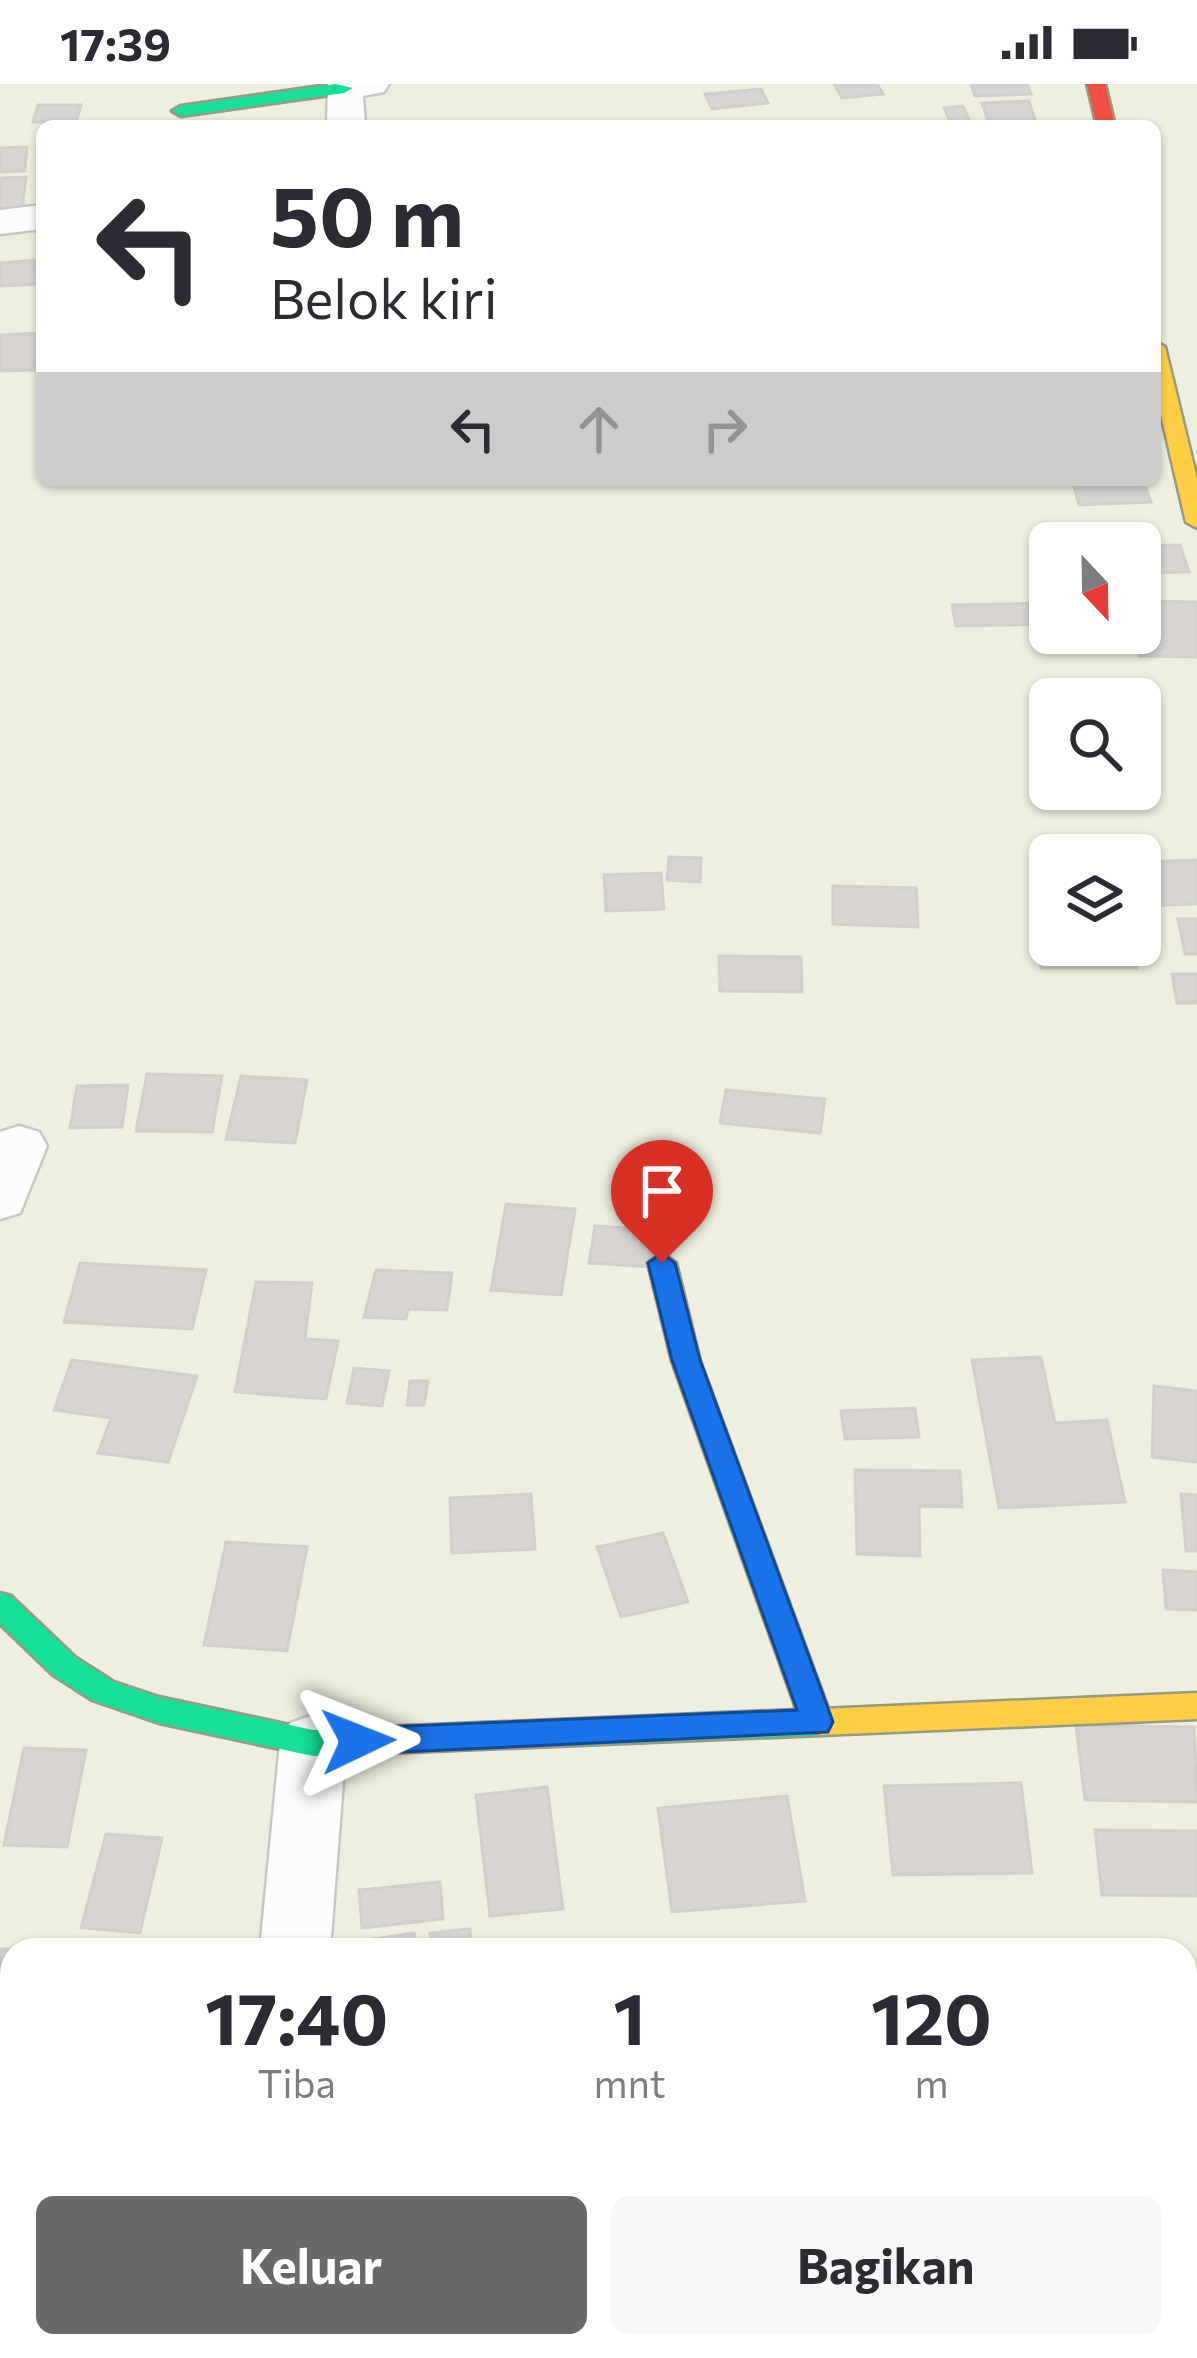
<!DOCTYPE html>
<html lang="id">
<style>
body{margin:0;font-family:Commissioner,sans-serif;background:#f7f7f7;color:#2b2b33;height:100vh;display:flex;flex-direction:column;font-size:45px;white-space:nowrap}
*{box-sizing:border-box;margin:0}
p{font-size:39px;color:#7c7c81}
.icon{flex:none;width:66px;height:66px;fill:none;stroke:currentColor;stroke-width:2;stroke-linecap:round;stroke-linejoin:round}
.map{position:relative;flex:1;overflow:hidden}
.sheet{position:absolute;left:0px;top:1854px;width:1197px;height:420px;display:flex;flex-direction:column;background:#fff;border-radius:36px 36px 0 0;box-shadow:0 3px 9px #0004}
.sheet>*{flex:none}
.guide{position:absolute;left:36px;top:36px;width:1125px;height:366px;border-radius:18px;box-shadow:0 3px 9px #0004;background:#fff;color:#2b2b33;overflow:hidden}
.needle{width:78px;rotate:158deg}
.fabs{position:absolute;left:1029px;top:438px;display:grid;gap:24px}
.fabs a{display:grid;place-items:center;width:132px;height:132px;border-radius:18px;background:#fff;box-shadow:0 3px 9px #0004;font-size:60px}
.pin{position:absolute;display:grid;place-items:center;width:102px;height:102px;color:#fff;margin:-123px -51px;border-radius:50% 50% 50% 0;rotate:-45deg;box-shadow:0 0 12px #0007}
.pin .icon{rotate:45deg}
.me{position:absolute;width:132px;margin:-66px;rotate:88deg;stroke-linejoin:round;filter:drop-shadow(0 0 9px #0008)}
.turn{display:flex;align-items:center;gap:42px;height:252px;padding:0 36px;font-size:54px}
.turn .icon{width:156px;height:156px;stroke-width:2.5}
.turn b{display:block;font-size:84px;line-height:102px}
.lanes{display:flex;align-items:center;height:114px;padding:0 36px;background:#0003;justify-content:center;gap:60px;direction:ltr}
.lanes .off{opacity:.35}
.eta{display:flex;justify-content:space-evenly;align-items:center;height:204px;text-align:center}
.eta b{font-size:72px;font-weight:700;line-height:84px}
.button{display:flex;gap:24px;margin-top:auto;padding:24px 36px}
.button a{flex:1;height:138px;border-radius:18px;background:#6a6968;color:#fff;font-size:48px;font-weight:700;line-height:138px;text-align:center}
.button a+a{background:#f7f7f7;color:#2b2b33}
.status{display:flex;justify-content:space-between;align-items:center;height:84px;padding:0 60px;background:#fff;direction:ltr}
.status svg{height:33px;fill:currentColor}
.map>svg:first-child{display:block}
.farmland{fill:#efefdf;fill-rule:evenodd}
.building{fill:#d7d4d2;stroke:#d3d0cc;stroke-width:3}
.lines{fill:none;stroke-linecap:round;stroke-linejoin:round}
.street-casing{stroke:#c9c8c7;stroke-width:5}
.fast-casing{stroke:#999a82;stroke-width:5}
.slow-casing{stroke:#999a82;stroke-width:5}
.jam-casing{stroke:#999a82;stroke-width:5}
.street{fill:#fdfcfc;fill-rule:evenodd}
.fast{fill:#16e098;fill-rule:evenodd}
.slow{fill:#ffcf43;fill-rule:evenodd}
.jam{fill:#f24e42;fill-rule:evenodd}
.route{fill:#1a73e8;stroke:#114b97;stroke-width:3}
</style>
<div class="status"><b>17:39</b><svg viewBox="0 0 49 12"><path d="M0 12V9h3v3zM5 12V6h3v6zM10 12V3h3v9zM15 12V0h3v12zM26 1h20v11H26zM47 4h2v5h-2z"/></svg></div>
<div class="map">
<svg width="1197" height="2274" viewBox="0 0 1197 2274">
<rect width="100%" height="100%" fill="#f0eeeb"/>
<!-- farmland -->
<path class="farmland" d="M0 0H1197V2274H0ZM42 42H1155V396H42ZM1050 459H1140V549H1050ZM1050 615H1140V705H1050ZM1050 771H1140V861H1050ZM12 1866H1185V2262H12Z"/>
<!-- building -->
<path class="building" d="M834 0H877L883 10 842 14Z
M971 0H1027L1031 10 975 12Z
M761 5 768 19 712 25 705 10Z
M1029 17 1037 42H990L982 19Z
M38 21H81L76 38H33Z
M963 22 972 42H952L944 24Z
M27 63 25 87 0 88V64Z
M26 93 22 128H0V94Z
M35 176 37 200 0 202V179Z
M40 249 35 286 0 287V251Z
M1072 396H1143L1151 418 1079 421Z
M1180 461 1189 488 1140 489V462Z
M1140 517 1197 518V573L1139 572 1135 549H1140Z
M1050 519V540L956 542 952 521Z
M1102 607 1104 615H1059L1057 608Z
M669 773 701 774 700 798 667 796Z
M1197 776V820L1140 822V778Z
M661 789 664 825 606 827 604 791Z
M833 802 916 804 918 843 833 840Z
M1178 835H1197V870H1185Z
M1035 847H1050V861H1133L1137 884H1041Z
M719 872 801 873 802 908 720 907Z
M1172 890H1197V919H1177Z
M147 990 222 992 212 1048 136 1047Z
M241 992 307 996 295 1059 226 1055Z
M128 1001 122 1043 70 1044 77 1002Z
M726 1006 825 1015 820 1049 720 1039Z
M506 1120 575 1125 561 1211 491 1206Z
M595 1142 658 1146 654 1183 589 1179Z
M80 1179 206 1186 192 1245 64 1238Z
M376 1186 452 1189 447 1226 408 1225 406 1235 364 1233Z
M256 1198 312 1199 305 1255 338 1257 326 1315 235 1308Z
M1041 1273 1055 1339 1107 1336 1125 1418 999 1424 972 1276Z
M72 1276 197 1292 168 1378 98 1369 111 1334 54 1326Z
M354 1284 389 1287 382 1322 347 1319Z
M410 1297H428L424 1321H407Z
M1154 1302 1197 1307V1378L1152 1373Z
M915 1324 919 1353 845 1355 841 1327Z
M855 1386 960 1387 962 1423 919 1422 920 1472 857 1470Z
M531 1410 535 1465 452 1469 450 1414Z
M1181 1410 1197 1411V1467H1186Z
M663 1449 688 1518 621 1533 597 1463Z
M226 1458 307 1463 287 1567 204 1561Z
M1163 1486 1197 1488V1526L1166 1525Z
M1076 1641 1194 1643 1197 1718 1085 1716Z
M24 1664 86 1666 67 1763 4 1761Z
M1021 1699 1032 1789 893 1791 884 1702Z
M547 1703 563 1825 490 1832 476 1711Z
M787 1712 805 1817 672 1828 658 1724Z
M1095 1746 1197 1747V1812L1102 1811Z
M106 1750 162 1754 140 1849 81 1844Z
M440 1798 443 1835 362 1844 359 1806Z
M470 1845 471 1866H431L430 1849Z
M414 1849 417 1866H335L334 1861Z
M0 1865H48L12 1866V1994H0Z
M1185 1984H1197V2113H1185Z"/>
<g class="lines">
<!-- street casing -->
<g class="street-casing">
<path id="street" d="M328 0H389L384 8 363 12 365 42H327Z
M42 121V145L0 150V126Z
M19 1042 39 1048 47 1062 20 1129 0 1135V1048Z
M313 1631 336 1639 346 1659 330 1866H260L280 1659 290 1639Z
M1185 2132 1197 2134V2206L1185 2204Z
M12 2172V2248L0 2253V2177Z
M952 2262H1030L1031 2274H953Z"/>
</g>
<!-- fast casing -->
<g class="fast-casing">
<path id="fast" d="M335 0 353 4 344 9 181 32 172 27 181 22Z
M0 1509 11 1512 75 1573 114 1598 159 1613 313 1646 821 1625 832 1629 837 1638 832 1647 821 1651 313 1672 159 1639 92 1616 53 1591 0 1540Z"/>
</g>
<!-- slow casing -->
<g class="slow-casing">
<path id="slow" d="M1155 257 1165 263 1197 395V444L1186 438 1155 305Z
M1197 1609V1635L821 1651 810 1647 805 1638 810 1629 821 1625Z"/>
</g>
<!-- jam casing -->
<g class="jam-casing">
<path id="jam" d="M1087 0H1105L1115 42H1097Z
M662 1169 676 1179 700 1277 833 1638 828 1647 817 1651 806 1647 801 1638 672 1277 648 1179Z"/>
</g>
<!-- street -->
<use href="#street" class="street"/>
<!-- fast -->
<use href="#fast" class="fast"/>
<!-- slow -->
<use href="#slow" class="slow"/>
<!-- jam -->
<use href="#jam" class="jam"/>
</g>
<!-- route -->
<path class="route" d="M662 1169 675 1179 700 1276 833 1638 828 1648 358 1670 347 1667 343 1657 347 1648 358 1644 797 1626 672 1276 648 1179Z"/>
</svg>
<div class="fabs">
<a><svg class="needle" viewBox="-14 -14 28 28"><path d="M0-13l5 13h-10z" fill="#e53935"/><path d="M0 13l5-13h-10z" fill="#7c7c81"/></svg></a>
<a><svg class="icon" aria-label="search" viewBox="0 0 24 24"><circle cx="10" cy="10" r="6"/><path d="M15 15l6 6"/></svg></a>
<a><svg class="icon" aria-label="layers" viewBox="0 0 24 24"><path d="M12 4l9 5-9 5-9-5zM3 14l9 5 9-5"/></svg></a>
</div>
<div class="pin" style="left:662px;top:1179px;background:#d93025"><svg class="icon" aria-label="arrive" viewBox="0 0 24 24"><path d="M6 21V4h12l-3 4 3 4H6"/></svg></div>
<svg class="me" style="left:358px;top:1657px" viewBox="-20 -20 40 40"><path d="M0-17L14 15 0 8-14 15z" fill="#1a73e8" stroke="#fff" stroke-width="4"/></svg>
<div class="guide">
<div class="turn"><svg class="icon" aria-label="left" viewBox="0 0 24 24"><path d="M17 20v-9H6M10 6l-5 5 5 5"/></svg><div><b>50 m</b>Belok kiri</div></div>
<div class="lanes"><svg class="icon" aria-label="left" viewBox="0 0 24 24"><path d="M17 20v-9H6M10 6l-5 5 5 5"/></svg><svg class="icon off" aria-label="ahead" viewBox="0 0 24 24"><path d="M12 20V5M6 11l6-6 6 6"/></svg><svg class="icon off" aria-label="right" viewBox="0 0 24 24"><path d="M7 20v-9h11M14 6l5 5-5 5"/></svg></div>
</div>
<section class="sheet">
<div class="eta">
<div><b>17:40</b><p>Tiba</p></div>
<div><b>1</b><p>mnt</p></div>
<div><b>120</b><p>m</p></div>
</div>
<div class="button"><a>Keluar</a><a>Bagikan</a></div>
</section>
</div>
